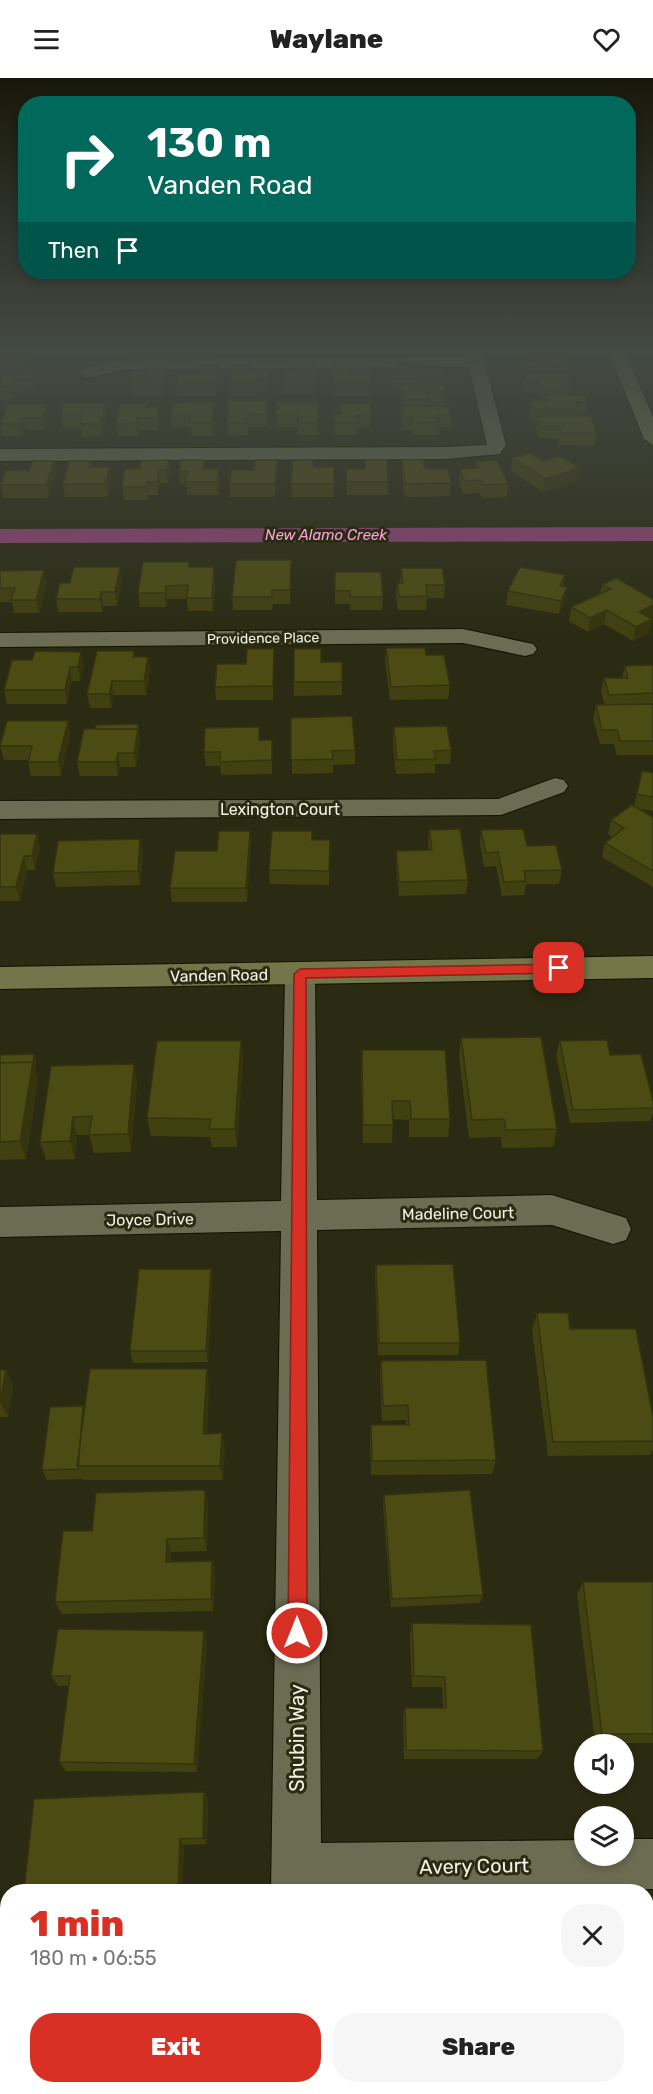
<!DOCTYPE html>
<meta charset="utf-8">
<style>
body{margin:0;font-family:Rubik,sans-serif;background:#f6f6f6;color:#222;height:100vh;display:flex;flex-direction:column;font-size:22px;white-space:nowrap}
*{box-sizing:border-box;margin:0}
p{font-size:20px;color:#767676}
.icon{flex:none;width:33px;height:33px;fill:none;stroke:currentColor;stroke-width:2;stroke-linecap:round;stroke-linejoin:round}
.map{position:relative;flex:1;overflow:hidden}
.side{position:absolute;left:0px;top:1806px;width:654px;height:210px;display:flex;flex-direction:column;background:#fff;border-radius:24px 24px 0 0;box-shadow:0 3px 9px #0003}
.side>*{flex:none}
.top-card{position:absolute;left:18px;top:18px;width:618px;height:183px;border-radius:24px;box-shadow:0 3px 9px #0003;background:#00695c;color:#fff;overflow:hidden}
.controls{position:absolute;left:574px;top:1656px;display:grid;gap:12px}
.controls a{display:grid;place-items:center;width:60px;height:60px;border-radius:50%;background:#fff;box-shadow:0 3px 9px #0003;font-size:30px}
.pin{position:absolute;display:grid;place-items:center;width:51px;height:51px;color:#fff;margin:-26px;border-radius:12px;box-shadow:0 3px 9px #0006}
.me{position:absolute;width:66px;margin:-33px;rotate:0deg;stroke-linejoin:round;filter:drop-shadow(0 0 4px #0008)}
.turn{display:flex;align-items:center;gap:21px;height:126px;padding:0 30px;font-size:27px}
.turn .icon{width:78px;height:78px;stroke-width:2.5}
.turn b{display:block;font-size:42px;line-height:51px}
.then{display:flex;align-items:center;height:57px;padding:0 30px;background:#0003;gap:12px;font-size:22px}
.round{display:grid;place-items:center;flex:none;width:63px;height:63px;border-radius:24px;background:#f6f6f6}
.head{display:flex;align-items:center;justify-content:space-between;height:102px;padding:0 30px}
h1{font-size:36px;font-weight:800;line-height:45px;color:#d93025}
.primary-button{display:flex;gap:12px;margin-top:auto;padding:12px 30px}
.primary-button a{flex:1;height:69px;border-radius:24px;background:#d93025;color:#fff;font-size:24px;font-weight:800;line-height:69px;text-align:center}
.primary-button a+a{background:#f6f6f6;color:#222}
header{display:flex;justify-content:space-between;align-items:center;height:78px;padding:0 30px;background:#fff;font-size:27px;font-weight:800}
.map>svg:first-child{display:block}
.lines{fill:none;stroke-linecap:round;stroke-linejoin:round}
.canal{fill:#914377;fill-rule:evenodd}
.street-casing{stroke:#131300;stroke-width:2}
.secondary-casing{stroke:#131300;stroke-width:2}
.street{fill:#6b6c52;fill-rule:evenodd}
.secondary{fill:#75754a;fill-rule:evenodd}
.wall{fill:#414011}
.shaded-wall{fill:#35340e}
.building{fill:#4c4b14;stroke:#35340e;stroke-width:1.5}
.route{fill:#d93025;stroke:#8d1f18;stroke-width:1.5}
.labels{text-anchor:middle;stroke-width:6;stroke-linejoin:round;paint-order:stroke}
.far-street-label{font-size:14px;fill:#f3f3e5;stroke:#2b2b13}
.far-water-label{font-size:15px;font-style:italic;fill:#f9a2d9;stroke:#2b2b13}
.street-label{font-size:16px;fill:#f3f3e5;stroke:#2b2b13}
.near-street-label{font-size:20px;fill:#f3f3e5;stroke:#2b2b13}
</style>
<header><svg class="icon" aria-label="menu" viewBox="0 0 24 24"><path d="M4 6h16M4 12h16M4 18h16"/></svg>Waylane<svg class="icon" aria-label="heart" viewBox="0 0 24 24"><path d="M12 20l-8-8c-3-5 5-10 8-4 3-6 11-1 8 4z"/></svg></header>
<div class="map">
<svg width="653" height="2016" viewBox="0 0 653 2016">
<rect width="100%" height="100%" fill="#2b2b13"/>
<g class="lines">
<!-- canal -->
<path class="canal" d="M653 449V463L0 465V451Z"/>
<!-- street casing -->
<g class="street-casing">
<path id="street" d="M466 274H482L506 367 500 376 445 381 0 383V371L445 369 487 367 469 289 127 291 87 300 78 295 81 291 127 281 467 279Z
M463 551 533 566 537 571 533 576 525 578 463 565 0 569V555Z
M555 700 564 702 568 708 564 714 501 737 0 741V723L498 721Z
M300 884 311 887 315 895 317 1122 552 1117 626 1140 631 1151 626 1162 613 1166 552 1147 317 1152 321 1765 585 1762V1778H624V1761H653V1811L271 1814 281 1153 0 1159V1129L281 1123 285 895 289 887Z
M267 2008H323V2016H267Z"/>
</g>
<!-- secondary casing -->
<g class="secondary-casing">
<path id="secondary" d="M609 274H625L653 339V367L644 361Z
M653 878V900L0 911V889Z"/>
</g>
<!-- street -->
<use href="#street" class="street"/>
<!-- secondary -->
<use href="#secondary" class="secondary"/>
</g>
<!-- wall -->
<path class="wall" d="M0 274H20L21 277 33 278 35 290 32 293 36 306 34 313 15 314 14 321H0Z
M513 274H562L568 289 567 295 572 306 570 317 587 324 585 336H577V338L596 355 594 368 559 367 558 361 539 360 536 350 537 343H532L530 335 532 323H539L537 315H523L521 307 522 302H520L517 294 519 282H527L525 275 513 276Z
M316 286V316H282V294H296Z
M332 286 350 294 372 306V318H332Z
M399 286 444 300 443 307 447 314 446 327H429L428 328 451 336V349H438V357H413L412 352H403L401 341V328H402L401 319V313H393L391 303V291H399Z
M166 287 167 299 165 317H131L130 305 146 294Z
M269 292 268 314H256V318H231L230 306Z
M219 299 217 318H177L176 306Z
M267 322 268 349H248V357L228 358 227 345Z
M318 324V357H298V349H277L276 337Z
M105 325 107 337 103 358 82 359 81 350H63L61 337Z
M147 325V329H158L160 342 158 352H139V358H118L116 346Z
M46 326 49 338 44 352H26L23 358H3L0 346Z
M340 326 371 337 370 349 357 350V357H335L334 336H340Z
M215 336 213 358H191L190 349 172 350 171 337Z
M512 380 543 383 578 403 543 414 511 393Z
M169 382 170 395 168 405H160L158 417H148V422H124L122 409 140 391Z
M204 382 205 391 220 404 218 417H187L186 406H180L179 393Z
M365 382 388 404V417H347L346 391H365Z
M402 382 425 391 451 405 450 418 405 419 402 395Z
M54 383 56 396 48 420H3L1 407 29 393Z
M91 383 92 389H110L111 402 107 419H65L63 406Z
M476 384 508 406 507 419 482 420 479 415 463 416 459 404 460 391H475Z
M313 389H334V419H292L291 406Z
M277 395 275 419H230V406Z
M291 482 290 526H273L272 532H233L232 519Z
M189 489 215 502 213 533H188L187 521H167L166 529H140L138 515Z
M401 490 445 507 444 520H427L426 532H398L396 518 397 505H400Z
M44 492 47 506 39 535H14L12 524H0V493Z
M335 494 383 519 382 532H350V526H335Z
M565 497 563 508 567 509 565 522 559 536 506 527 508 513Z
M616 500 653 539 650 540 652 541 649 555 633 563 604 546 588 554 569 543 571 529 600 516 602 507Z
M122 503 117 528H103L102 534H58L56 521Z
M386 570 450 607 448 621 390 622 385 584Z
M274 571 273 622H216L215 609 246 586Z
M134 573 135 579 150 592 146 617H114L111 630H90L87 616Z
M12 582 84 587 80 603H72L67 626H7L4 612Z
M321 584H342V617L294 618V604Z
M653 587V677H617L614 666H600L593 641 596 627H605L601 614 604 600H622L625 588Z
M291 640 355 672V686L333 687V695L292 696Z
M68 643 70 657 61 698H31L28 684V682H4L0 668Z
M394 649 451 672 450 686H435V695L396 696 393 663Z
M139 653 140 664 136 689H120L118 698H80L77 684Z
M259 662 272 676V696L221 697 220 688H206L204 674Z
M642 693 653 695V733L639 731 653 739V809L602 779 605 765 612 759 608 756 611 742 634 728Z
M429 752 468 802 466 816 399 818 396 786V773L429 772 428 766Z
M481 752 527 768 562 792 559 806H526L524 817 502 818 496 788 484 789 480 766Z
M250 753 251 767 247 824H172L170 810 217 773Z
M0 756H37L40 770 35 792H27L20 823H0Z
M312 762H330L329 807 270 806 269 792Z
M143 775 140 807 56 809 53 795Z
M461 960 557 1051 553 1069 502 1070 501 1059 469 1060 459 979Z
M241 963 243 982 237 1069H212L210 1059 151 1058 147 1040Z
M560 963 610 977 653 1023V1035L650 1043 570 1045 556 977Z
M362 972 450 1041 448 1059H409V1042L393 1041 392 1065H363L361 991Z
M0 977 36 983 35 992 38 1002 26 1081 0 1082Z
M51 988 137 1005 131 1074 94 1075 89 1057H77L75 1081 46 1082 40 1064Z
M376 1187 460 1265 458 1277H378L375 1199Z
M211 1191 212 1203 208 1284 133 1285 130 1273Z
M537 1235 570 1251 653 1339V1371L650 1377 548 1378 532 1252Z
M381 1283 496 1382 492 1396 371 1397 370 1362 371 1347H406V1342L382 1343 380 1298Z
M0 1292H6L13 1308 8 1339H0Z
M209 1307 207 1356 225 1370 223 1402H83L82 1399V1401L47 1402 42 1392 85 1331Z
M384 1417 483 1517 480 1525 391 1529 383 1426Z
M208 1426 207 1473 171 1474V1484L212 1483 215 1495 213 1533 62 1536 55 1524 92 1453Z
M583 1504H653V1665H595L577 1516Z
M412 1545 543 1673 537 1681H404L403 1639 405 1630H443L442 1609H412L410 1557Z
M207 1564 197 1694 66 1693 59 1684 69 1608H58L51 1598Z
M204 1714 208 1721 207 1766 184 1767 182 1814H24Z
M430 2008H585V2016H430Z"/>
<!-- shaded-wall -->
<path class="shaded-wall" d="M16 274H20L21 281 14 277Z
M33 278 35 290 30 297 28 285Z
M166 287 167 299 165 317 164 304Z
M218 287 219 299 217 318 216 306Z
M34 293 36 306 34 313 32 301Z
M13 301 15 314 14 321 11 308Z
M214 324 215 336 213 358 212 345Z
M105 325 107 337 103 358 101 346Z
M46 326 49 338 44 352 42 340Z
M158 329 160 342 158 352 157 339Z
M23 340 26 352 23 358 21 346Z
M138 340 139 352V358L137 345Z
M169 382 170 395 168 405 167 392Z
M277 382V395L275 419V406Z
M54 383 56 396 48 420 46 407Z
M110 389 111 402 107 419 105 406Z
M580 390 578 403 543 414 545 401Z
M219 391 220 404 218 417 217 404Z
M159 392 160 405 158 417 157 404Z
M147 404 148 417V422L146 409Z
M120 489 122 503 117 528 115 514Z
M214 489 215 502 213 533 212 520Z
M44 492 47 506 39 535 36 522Z
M166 508 167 521 166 529 165 515Z
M567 509 565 522 559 536 561 523Z
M101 514 103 528 102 534 100 521Z
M653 527V539L636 547 639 534Z
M607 532 604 546 588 554 590 540Z
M652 541 649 555 633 563 636 549Z
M81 574 84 587 80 603 78 589Z
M148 579 150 592 146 617 144 603Z
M70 589 72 603 67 626 65 612Z
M112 603 114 617 111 630 109 616Z
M68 643 70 657 61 698 58 684Z
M138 646 140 664 136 689 134 675Z
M118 675 120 689 118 698 116 684Z
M250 753 251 767 247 824 246 810Z
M37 756 40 770 35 792 32 778Z
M140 761 143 775 140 807 138 793Z
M24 778 27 792 20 823 16 809Z
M241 963 243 982 237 1069 235 1051Z
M34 976 36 983 35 992 38 1002 26 1081 20 1063Z
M134 986 137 1005 131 1074 128 1056Z
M73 1039 77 1057 75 1081 70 1063Z
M211 1191 212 1203 208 1284 206 1273Z
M207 1291 209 1307 206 1370 203 1356Z
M6 1292 13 1308 8 1339 0 1324Z
M222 1355 225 1370 223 1402 220 1388Z
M205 1412 208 1426 207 1473 204 1460Z
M167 1461 171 1474 170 1496 166 1484Z
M212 1483 215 1495 213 1533 211 1521Z
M204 1553 207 1564 197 1694 194 1686Z
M204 1714 208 1721 207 1766 203 1760Z
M180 1761 184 1767 182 1814H178Z
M155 2008H160V2016H155Z"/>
<!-- building -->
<path class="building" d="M0 274H16L14 277 33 278 28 285 0 284Z
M535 274H562L568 289 521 290 519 282H538Z
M422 285 423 293 442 292 444 300 393 301 391 291H400L399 286Z
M316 286V304H282V294H296V287Z
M332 286H350V294H371L372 306H332Z
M166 287 164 304 130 305 132 295 146 294 147 288Z
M200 287H218L216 306H176L178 295H198Z
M232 287H251L250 292H269L268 302H256V306H230Z
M34 293 32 301H13L11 308 0 309V294Z
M523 295H568L572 306H563L564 311H541L539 303H525Z
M401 307H445L447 314 427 315 429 322H404Z
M547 317H585L587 324H576L578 331H534L532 323H548Z
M229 322H267V336L248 337 247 345H227Z
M214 324 212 345H190L191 337H171L173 325Z
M277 324H318V345H298V337H276Z
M64 325H105L101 346H80L82 337H61Z
M147 325 146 329H158L157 339 138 340 137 345 116 346 120 326Z
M369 325 371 337H356L357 345H335L334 336H341L340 326Z
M8 326H46L42 340H23L21 346H0Z
M401 328H449L451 336 437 337 438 344 413 345 412 339H404Z
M538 338H591L596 355H561L559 348H540Z
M530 375 543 383 560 378 580 390 545 401 512 380Z
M169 382 167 392H159L157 404H147L146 409H122L125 391H140L141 383Z
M181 382H204L203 391H219L217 404H185L188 393H179Z
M255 382H277L275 406H230L231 392H254Z
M293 382H313V389H334V406H291Z
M365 382H387L388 404H347L346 391H366Z
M402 382H423L425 391H448L451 405 406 406Z
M497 382 508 406 483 407 481 402 465 403 460 391 479 390 476 384Z
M33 383H54L46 407H1L6 392 29 393Z
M69 383H91L89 389H110L105 406H63Z
M236 482H291L290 512H272V519H232Z
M143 484H189V489H214L212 520H187L188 507 166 508 165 515H138Z
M74 489H120L115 514H101L100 521H56L60 505H70Z
M520 489 565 497 560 508 567 509 561 523 508 513Z
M401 490H442L445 507H426L427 518 399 519 397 505H403Z
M44 492 36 522H11L15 510H0V493Z
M335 494H381L383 519H350V513H335Z
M616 500 653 521V527L639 534 652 541 636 549 607 532 590 540 571 529 611 511 602 507Z
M386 570H425L426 577H444L450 607 391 609Z
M247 571H274L273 608 215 609 217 586H246Z
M294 571H321V584H342V604H294Z
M35 573 81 574 78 589H70L65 612H4L12 582H32Z
M97 573H134L133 579H148L144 603H112L109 616H87Z
M653 587V615L609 617 604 600H628L625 588Z
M653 626V663H620L617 652H602L596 627Z
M352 638 355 672 332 673 333 681 291 682V640Z
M7 643H68L58 684H28L32 668H0Z
M138 646V652V651H95L96 647Z
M447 648 451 672 434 673 436 681 397 682 394 649Z
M259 649V662H272V682L220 684V674H204L205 650Z
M84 651H138L134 675H118L116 684H77Z
M642 693 653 695V719L637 716Z
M632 727 653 739V793L605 765 624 750 611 742Z
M460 751 468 802 399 804 396 773 432 772 429 752Z
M523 751 527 768 556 767 562 792 524 793 526 803 504 804 498 774 486 775 481 752Z
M219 753H250L246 810H170L175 773H217Z
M272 753H312V762H330L329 793 269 792Z
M0 756H37L32 778H24L16 809H0Z
M140 761 138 793 53 795 58 763Z
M541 959 557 1051 506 1052 504 1041 472 1042 461 960Z
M607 962 610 977 641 976 653 1023V1030L573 1032 560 963Z
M157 963H241L235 1051H209L211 1041 147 1040Z
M362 972H445L450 1041H411L410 1023H392L393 1047H363Z
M34 976 33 985V984L0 985V977Z
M33 984 20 1063 0 1064V985Z
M134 986 128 1056 89 1057 92 1038 73 1039 70 1063 40 1064 51 988Z
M453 1186 460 1265H379L376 1187Z
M139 1191H211L206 1273H130Z
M537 1235H568L570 1251H636L653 1339V1363L553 1364Z
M486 1282 496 1382 372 1383 371 1347H409L408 1327 383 1328 381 1283Z
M90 1291H207L203 1356 222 1355 220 1388H77Z
M0 1292H6L0 1324Z
M83 1328 78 1391 42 1392 50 1329Z
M205 1412 204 1460 167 1461 166 1484 212 1483 211 1521 55 1524 63 1453H92L96 1415Z
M470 1412 483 1517 392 1521 384 1417Z
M583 1504H653V1656H602Z
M412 1545 531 1547 543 1673 406 1672 405 1630H446L445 1599 414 1598Z
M58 1551 204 1553 194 1686 59 1684 70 1598H51Z
M204 1714 203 1760 180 1761 178 1814H24L34 1721Z
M11 2008H155V2016L10 2015Z
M433 2008H585V2016H434Z"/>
<!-- sky -->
<linearGradient id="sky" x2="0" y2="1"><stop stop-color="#18180a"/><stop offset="0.49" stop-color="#444a44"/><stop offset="1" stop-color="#444a44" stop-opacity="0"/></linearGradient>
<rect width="653" height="556" fill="url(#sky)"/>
<!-- route -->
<path class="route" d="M559 886 565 890 559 895 306 900 307 1555 304 1561 297 1564 291 1561 288 1555 294 896 300 891Z"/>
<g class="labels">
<!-- far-street labels -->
<g class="far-street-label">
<text transform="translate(263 560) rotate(-1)" y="5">Providence Place</text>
</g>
<!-- far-water labels -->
<g class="far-water-label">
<text x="326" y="462">New Alamo Creek</text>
</g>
<!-- street labels -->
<g class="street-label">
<text x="280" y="737">Lexington Court</text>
<text transform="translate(219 897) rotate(-1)" y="6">Vanden Road</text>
<text transform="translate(458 1135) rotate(-1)" y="6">Madeline Court</text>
<text transform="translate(150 1141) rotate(-1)" y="6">Joyce Drive</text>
</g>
<!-- near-street labels -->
<g class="near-street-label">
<text transform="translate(297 1660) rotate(-90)" y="7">Shubin Way</text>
<text transform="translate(474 1788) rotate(-1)" y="7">Avery Court</text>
</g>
</g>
</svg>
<div class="controls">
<a><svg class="icon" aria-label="sound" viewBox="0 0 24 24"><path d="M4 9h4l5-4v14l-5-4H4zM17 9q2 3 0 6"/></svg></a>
<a><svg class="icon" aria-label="layers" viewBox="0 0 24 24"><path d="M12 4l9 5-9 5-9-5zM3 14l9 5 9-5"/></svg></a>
</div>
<div class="pin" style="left:559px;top:890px;background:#d93025"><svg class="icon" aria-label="arrive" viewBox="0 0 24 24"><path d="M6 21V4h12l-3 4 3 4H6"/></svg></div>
<svg class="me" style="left:297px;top:1555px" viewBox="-20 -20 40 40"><circle r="17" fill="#d93025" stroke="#fff" stroke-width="3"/><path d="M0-11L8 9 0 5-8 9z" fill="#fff"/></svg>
<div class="top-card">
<div class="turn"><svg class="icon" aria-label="right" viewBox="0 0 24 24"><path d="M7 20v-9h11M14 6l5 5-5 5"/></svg><div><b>130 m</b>Vanden Road</div></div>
<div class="then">Then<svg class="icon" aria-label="arrive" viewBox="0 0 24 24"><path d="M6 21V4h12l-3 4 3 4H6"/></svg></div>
</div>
<section class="side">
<div class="head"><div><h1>1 min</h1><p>180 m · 06:55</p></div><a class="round"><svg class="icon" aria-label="close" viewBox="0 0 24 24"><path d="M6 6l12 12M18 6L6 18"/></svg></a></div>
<div class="primary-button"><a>Exit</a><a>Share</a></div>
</section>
</div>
